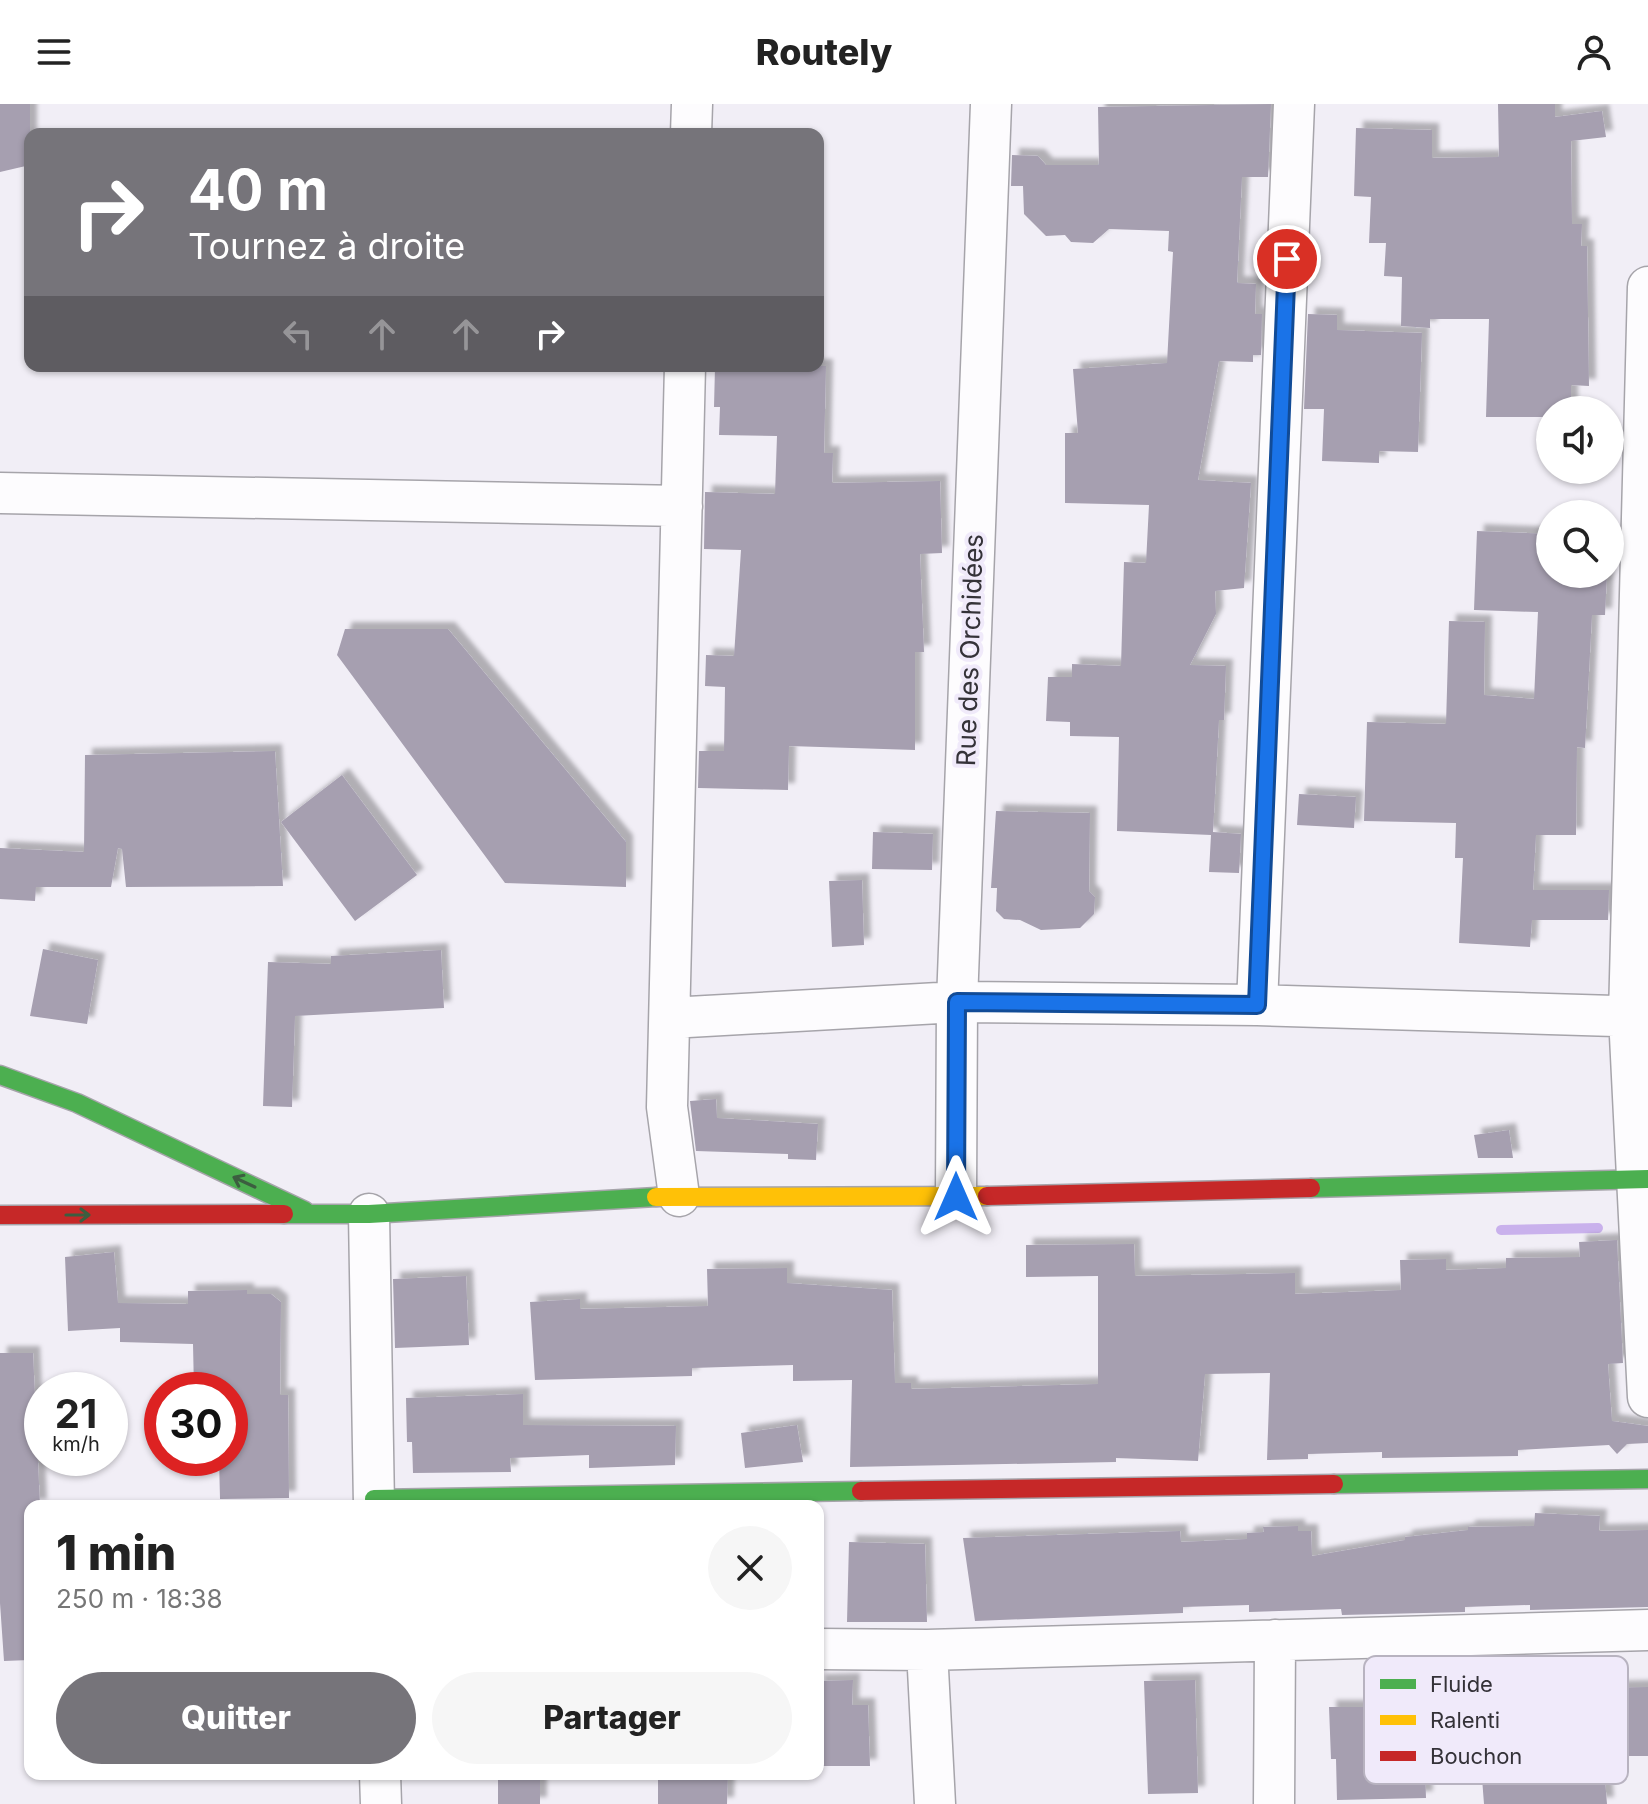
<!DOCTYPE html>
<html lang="fr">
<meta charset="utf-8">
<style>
body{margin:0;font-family:Inter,sans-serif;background:#f6f6f6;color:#222;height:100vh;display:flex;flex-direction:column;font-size:30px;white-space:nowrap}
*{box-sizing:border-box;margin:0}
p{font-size:26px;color:#767676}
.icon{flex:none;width:44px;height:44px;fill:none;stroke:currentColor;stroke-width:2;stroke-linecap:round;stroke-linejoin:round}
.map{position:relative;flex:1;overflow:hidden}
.panel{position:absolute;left:24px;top:1396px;width:800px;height:280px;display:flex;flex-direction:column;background:#fff;border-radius:16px;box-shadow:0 2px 6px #0004}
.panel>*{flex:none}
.hud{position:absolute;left:24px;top:24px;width:800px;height:244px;border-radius:16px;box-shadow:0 2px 6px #0004;background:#76747a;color:#fff;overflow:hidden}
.tools{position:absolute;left:1536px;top:292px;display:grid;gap:16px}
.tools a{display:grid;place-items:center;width:88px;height:88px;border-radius:50%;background:#fff;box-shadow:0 2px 6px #0004;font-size:40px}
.speed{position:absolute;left:24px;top:1268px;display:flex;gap:16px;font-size:40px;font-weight:700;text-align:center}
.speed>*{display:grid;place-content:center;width:104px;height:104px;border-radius:50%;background:#fff;box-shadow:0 2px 6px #0004;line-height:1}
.speed small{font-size:20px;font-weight:400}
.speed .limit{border:12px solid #d22;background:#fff;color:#111}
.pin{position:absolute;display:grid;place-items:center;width:68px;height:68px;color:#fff;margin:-34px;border:4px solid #fff;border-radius:50%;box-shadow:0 2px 8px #0007}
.me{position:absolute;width:88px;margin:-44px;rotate:0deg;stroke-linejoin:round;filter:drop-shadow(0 0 6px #0008)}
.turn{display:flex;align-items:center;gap:28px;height:168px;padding:0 32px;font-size:36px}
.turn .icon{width:104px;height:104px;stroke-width:2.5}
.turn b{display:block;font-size:56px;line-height:68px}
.lanes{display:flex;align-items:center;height:76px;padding:0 32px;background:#0003;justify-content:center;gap:40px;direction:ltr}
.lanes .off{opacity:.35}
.round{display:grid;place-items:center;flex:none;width:84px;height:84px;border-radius:42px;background:#f6f6f6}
.overview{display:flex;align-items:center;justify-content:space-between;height:136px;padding:0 32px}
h1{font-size:48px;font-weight:800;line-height:60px}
.cta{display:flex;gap:16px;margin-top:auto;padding:16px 32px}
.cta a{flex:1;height:92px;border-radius:48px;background:#76747a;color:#fff;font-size:32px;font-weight:800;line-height:92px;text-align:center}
.cta a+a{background:#f6f6f6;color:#222}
header{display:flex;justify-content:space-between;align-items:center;height:104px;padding:0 32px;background:#fff;font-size:36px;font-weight:800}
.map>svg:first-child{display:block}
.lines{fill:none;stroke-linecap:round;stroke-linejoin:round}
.stream{stroke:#c9b1ec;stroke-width:10}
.building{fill:#a69fb0;filter:url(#shadow)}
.street-casing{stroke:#a6a4aa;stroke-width:43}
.fast-casing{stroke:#a6a4aa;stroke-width:21}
.slow-casing{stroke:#a6a4aa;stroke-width:21}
.jam-casing{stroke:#a6a4aa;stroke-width:21}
.street{stroke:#fdfcfe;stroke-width:40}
.fast{stroke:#4caf50;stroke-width:18}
.slow{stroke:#ffc107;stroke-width:18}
.jam{stroke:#c62828;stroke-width:18}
.oneway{stroke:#3c5e40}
.route-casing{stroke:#114b97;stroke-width:20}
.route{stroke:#1a73e8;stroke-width:14}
.labels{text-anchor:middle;stroke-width:8;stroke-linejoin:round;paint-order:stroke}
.street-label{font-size:26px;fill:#343238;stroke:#f0eafa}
.key{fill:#f0eafa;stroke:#b8b3c0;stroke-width:2}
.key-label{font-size:22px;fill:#343238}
</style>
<header><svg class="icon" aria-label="menu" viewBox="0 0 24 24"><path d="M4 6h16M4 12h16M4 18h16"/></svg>Routely<svg class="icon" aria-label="person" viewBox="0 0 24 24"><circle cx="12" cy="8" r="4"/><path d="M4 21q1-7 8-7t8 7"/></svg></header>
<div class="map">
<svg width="1648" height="1700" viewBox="0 0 1648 1700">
<defs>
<filter id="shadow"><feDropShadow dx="7" dy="-7" stdDeviation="2" flood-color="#0004"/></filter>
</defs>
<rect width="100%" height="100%" fill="#f1eef6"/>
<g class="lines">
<!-- stream -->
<path class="stream" d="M1501 1126 1598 1124"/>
</g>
<!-- building -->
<path class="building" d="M0 0H30V61L0 68Z
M1271 0 1268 73H1242L1237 179 1256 180 1255 210H1262L1261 251H1253V258L1219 257 1198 376 1251 379 1244 484 1215 487 1216 510 1190 561 1226 562 1224 616H1219L1213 728 1241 730 1239 769 1209 768 1211 731 1117 727 1119 633 1070 632V618L1046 617 1048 573H1072V560L1121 562 1124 458 1146 459 1149 401 1065 399V329H1078L1073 265 1167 259 1173 148 1168 147 1169 127 1109 125 1093 139 1071 138 1065 131 1046 132 1024 110 1023 82H1011L1012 51 1038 52 1046 61H1099L1098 3Z
M1498 0H1555V13L1602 7 1606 33 1571 37 1572 120H1582L1581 142H1587L1589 282 1571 281V306H1550V313H1486L1489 215H1430V224L1401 222 1402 173 1384 172 1386 139H1369L1371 93 1354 92 1356 24 1432 26V54L1499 53Z
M1308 210 1337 211V226L1422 229 1418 348 1379 347V359L1322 357 1324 305H1304Z
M826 262 824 349H833L832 379 940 377 942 449 920 450 924 548H915V646L789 642 788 686 698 684 699 647H724L725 583 705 582 706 551 734 552 741 446 704 445 705 388 775 390 777 332 719 331 720 303H714L715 263Z
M1477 427 1550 430V470H1607L1605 511H1592L1585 644 1577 643 1576 731H1536L1533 786H1609L1608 816H1532L1530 843 1459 839 1463 754H1455L1456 719 1364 717 1367 618 1446 620 1449 517 1485 518 1484 591 1534 595 1538 508 1474 506Z
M345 525H448L626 738V783L505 779 337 551Z
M275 647 283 782 126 783 122 745 118 744 111 783H36L35 797 0 795V744L84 748 85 651Z
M342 671 417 771 355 817 281 718Z
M1299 690 1356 693 1354 724 1297 721Z
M996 707 1090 709 1089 787 1095 793 1094 810 1080 824 1041 826 1020 816 1004 815 996 807 997 784H991Z
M873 728 933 730 932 766 872 765Z
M862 776 864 841 832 843 829 777Z
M43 845 98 856 87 920 30 912Z
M441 846 444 904 295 912 292 1003 263 1002 268 858 331 860V852Z
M716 995 717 1014 818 1020 816 1056 788 1055V1050L696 1047 690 997Z
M1509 1026 1513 1054H1478L1474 1031Z
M1617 1136 1623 1259 1608 1260 1612 1317 1648 1322V1339L1627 1340 1617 1350 1609 1341 1518 1346V1352L1382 1354V1348L1308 1350V1355L1267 1356 1270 1269 1205 1270 1198 1357 1116 1354V1358L850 1363 852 1276 793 1277V1261L692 1264V1272L535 1276 530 1198 580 1195V1205L708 1202 707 1165 787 1164V1179L892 1186 895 1279H911V1285L1098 1280V1172L1026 1173V1141L1134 1140 1135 1172 1295 1169V1190L1401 1186 1400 1156 1446 1155V1166L1506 1164V1154L1580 1153 1579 1138Z
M114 1148 118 1199 188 1200V1187L247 1186V1190H271L281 1198 280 1291H288L289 1394 220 1395 219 1354H230V1286H194L193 1240 120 1238V1224L68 1227 65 1153Z
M466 1172 469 1241 395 1244 393 1175Z
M0 1249H33L40 1402H30V1556L4 1557 0 1499Z
M523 1290V1321L676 1322 675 1361 589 1364V1351L510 1354 511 1368 413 1369 412 1338H407L406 1294Z
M797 1321 803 1358 745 1364 741 1329Z
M1535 1409 1600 1412 1599 1427 1648 1426V1503L1530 1506V1501L1465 1503V1508L1342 1511 1341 1505 1249 1508V1501L1183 1503V1509L975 1517 963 1434 1180 1427 1181 1438 1247 1435V1429L1264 1428 1263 1423 1298 1422V1427H1311L1312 1452 1405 1436V1433L1468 1426V1423L1534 1422Z
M849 1438 925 1440 927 1518H847Z
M853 1576 852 1601H868L870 1662H818V1577Z
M1195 1576 1198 1689 1148 1690 1144 1577Z
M1419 1583 1420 1602H1423L1426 1694 1337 1696 1336 1655H1331L1329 1603H1368V1586Z
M1648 1583V1652H1603L1607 1700H1484L1481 1661 1575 1654 1576 1637H1595V1584Z
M498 1670H540V1700H498Z
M658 1670H728L727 1700H658Z"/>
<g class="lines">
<!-- street casing -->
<g class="street-casing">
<path id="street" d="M691 30 692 0
M1648 183 1629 912 1648 1293
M0 389 682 402
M1257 901 1294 0
M670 914 957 898 1257 901 1648 913
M679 1092 667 1003 685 262
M956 1093 957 898 991 0
M369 1110 374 1402
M818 1545 927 1546 1648 1526
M927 1546 935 1700
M380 1670 381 1700
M1274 1700 1275 1536"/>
</g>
<!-- fast casing -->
<g class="fast-casing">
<path id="fast" d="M0 971 77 999 305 1107
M1311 1084 1648 1075
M284 1110H369L656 1093
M1334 1380 1648 1375
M374 1395 861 1387"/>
</g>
<!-- slow casing -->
<g class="slow-casing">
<path id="slow" d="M656 1093 987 1092"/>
</g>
<!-- jam casing -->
<g class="jam-casing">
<path id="jam" d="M987 1092 1311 1084
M0 1111 284 1110
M861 1387 1334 1380"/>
</g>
<!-- street -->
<use href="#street" class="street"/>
<!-- fast -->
<use href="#fast" class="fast"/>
<!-- slow -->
<use href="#slow" class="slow"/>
<!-- jam -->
<use href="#jam" class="jam"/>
</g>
<!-- one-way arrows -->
<defs><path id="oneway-shaft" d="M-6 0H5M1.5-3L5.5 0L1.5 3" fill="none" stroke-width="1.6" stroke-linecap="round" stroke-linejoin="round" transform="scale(2)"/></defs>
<g class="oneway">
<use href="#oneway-shaft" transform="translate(244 1078) rotate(-155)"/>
<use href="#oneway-shaft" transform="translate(78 1111)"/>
</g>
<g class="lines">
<!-- route casing -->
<g class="route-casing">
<path id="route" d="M956 1093 957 898 1257 901 1287 155"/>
</g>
<!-- route -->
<use href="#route" class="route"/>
</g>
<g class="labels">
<!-- street labels -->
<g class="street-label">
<text transform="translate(970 546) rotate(-88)" y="9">Rue des Orchidées</text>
</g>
</g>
<!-- legend -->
<rect x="1364" y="1552" width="264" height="128" rx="12" class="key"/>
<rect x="1380" y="1575" width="36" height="10" fill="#4caf50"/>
<rect x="1380" y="1611" width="36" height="10" fill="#ffc107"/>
<rect x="1380" y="1647" width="36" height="10" fill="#c62828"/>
<g class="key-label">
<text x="1430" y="1588">Fluide</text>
<text x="1430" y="1624">Ralenti</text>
<text x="1430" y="1660">Bouchon</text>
</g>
</svg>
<div class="tools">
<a><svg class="icon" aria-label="sound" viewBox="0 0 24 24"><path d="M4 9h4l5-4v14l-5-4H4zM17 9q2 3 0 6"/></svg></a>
<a><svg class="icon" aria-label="search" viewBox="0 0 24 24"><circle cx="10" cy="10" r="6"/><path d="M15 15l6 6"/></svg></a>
</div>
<div class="speed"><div>21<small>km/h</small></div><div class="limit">30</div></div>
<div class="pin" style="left:1287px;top:155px;background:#d93025"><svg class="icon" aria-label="arrive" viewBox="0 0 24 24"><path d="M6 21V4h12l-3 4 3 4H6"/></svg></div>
<svg class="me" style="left:956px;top:1093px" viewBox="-20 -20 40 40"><path d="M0-17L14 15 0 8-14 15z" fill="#1a73e8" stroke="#fff" stroke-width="4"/></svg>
<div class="hud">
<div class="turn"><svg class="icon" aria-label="right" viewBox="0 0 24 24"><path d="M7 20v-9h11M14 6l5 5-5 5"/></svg><div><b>40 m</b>Tournez à droite</div></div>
<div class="lanes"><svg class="icon off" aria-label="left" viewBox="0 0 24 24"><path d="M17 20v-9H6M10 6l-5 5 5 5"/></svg><svg class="icon off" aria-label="ahead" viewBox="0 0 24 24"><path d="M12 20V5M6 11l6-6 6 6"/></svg><svg class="icon off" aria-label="ahead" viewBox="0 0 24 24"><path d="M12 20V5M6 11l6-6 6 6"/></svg><svg class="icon" aria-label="right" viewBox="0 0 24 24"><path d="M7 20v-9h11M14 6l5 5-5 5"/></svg></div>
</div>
<section class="panel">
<div class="overview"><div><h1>1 min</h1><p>250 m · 18:38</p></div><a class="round"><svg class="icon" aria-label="close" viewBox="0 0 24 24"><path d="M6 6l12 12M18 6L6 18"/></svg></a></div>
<div class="cta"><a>Quitter</a><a>Partager</a></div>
</section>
</div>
